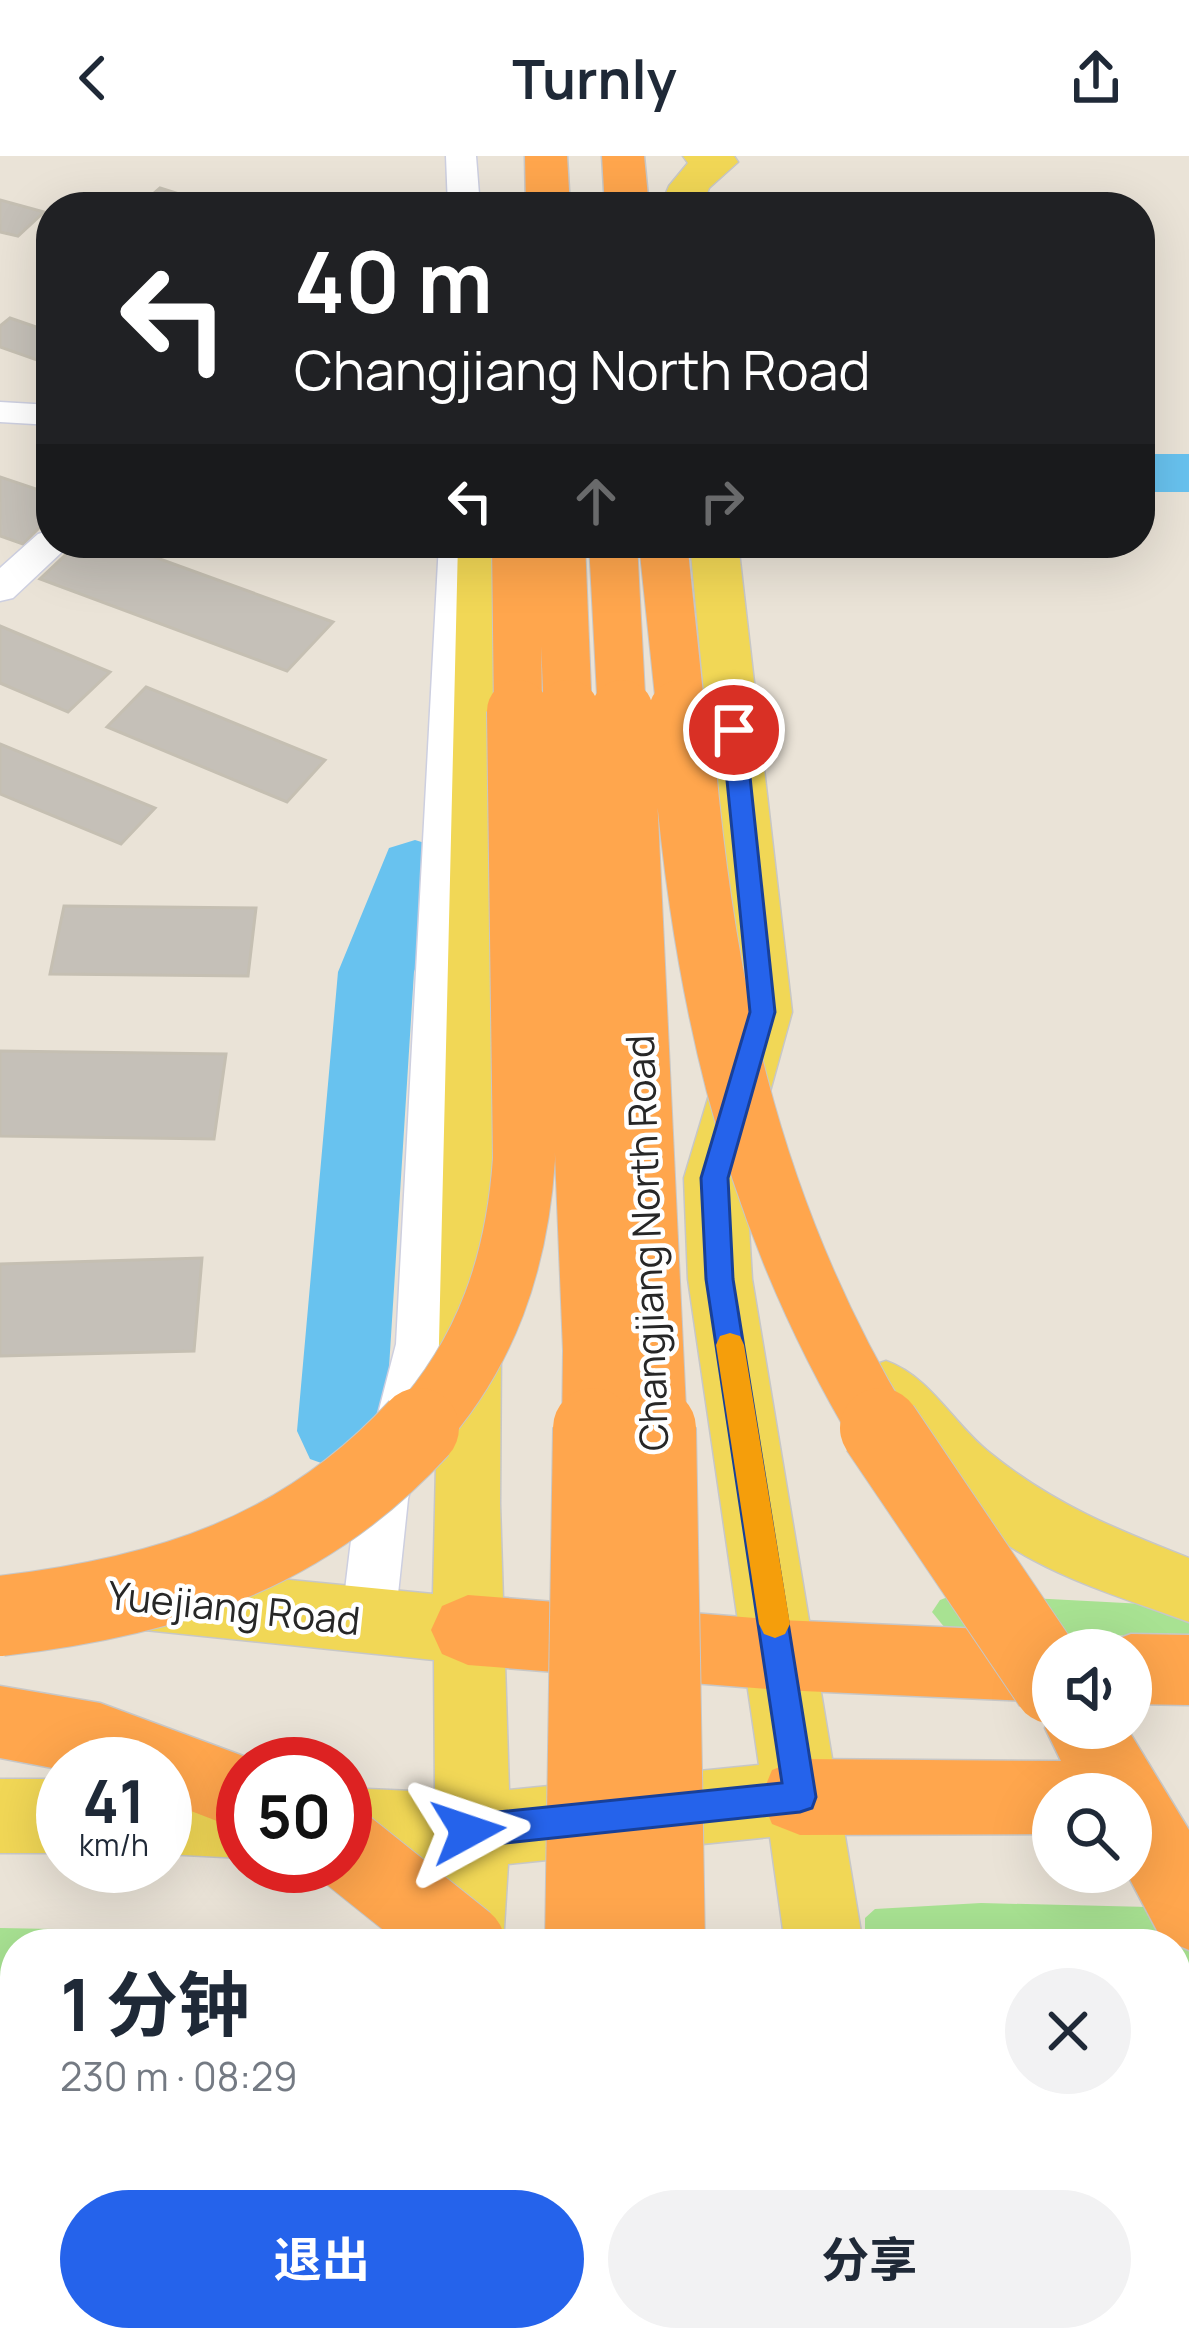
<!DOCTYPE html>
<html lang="zh">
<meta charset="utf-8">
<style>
body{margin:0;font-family:Manrope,"Noto Sans SC",sans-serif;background:#f2f2f3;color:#1f2937;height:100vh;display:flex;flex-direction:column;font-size:45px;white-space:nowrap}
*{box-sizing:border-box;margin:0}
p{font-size:39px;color:#747a83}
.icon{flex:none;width:66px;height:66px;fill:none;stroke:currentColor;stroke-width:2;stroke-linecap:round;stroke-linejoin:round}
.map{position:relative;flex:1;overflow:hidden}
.details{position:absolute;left:0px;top:1773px;width:1191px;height:423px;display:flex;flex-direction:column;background:#fff;border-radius:48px 48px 0 0;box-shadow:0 12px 48px #0002}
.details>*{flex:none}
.guide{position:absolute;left:36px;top:36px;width:1119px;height:366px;border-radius:48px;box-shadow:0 12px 48px #0002;background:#202124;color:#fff;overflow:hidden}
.controls{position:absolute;left:1032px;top:1473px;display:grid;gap:24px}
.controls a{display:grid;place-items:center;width:120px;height:120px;border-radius:50%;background:#fff;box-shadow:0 12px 48px #0002;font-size:60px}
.speed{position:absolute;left:36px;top:1581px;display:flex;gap:24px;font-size:60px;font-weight:700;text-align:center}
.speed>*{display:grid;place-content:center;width:156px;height:156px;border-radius:50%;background:#fff;box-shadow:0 12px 48px #0002;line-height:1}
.speed small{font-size:30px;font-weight:400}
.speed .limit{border:18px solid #d22;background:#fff;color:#111}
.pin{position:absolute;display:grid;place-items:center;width:102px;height:102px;color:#fff;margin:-51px;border:6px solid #fff;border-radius:50%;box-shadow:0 3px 12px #0007}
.me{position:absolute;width:132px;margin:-66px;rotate:85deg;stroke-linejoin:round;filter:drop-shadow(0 0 9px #0008)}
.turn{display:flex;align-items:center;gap:42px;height:252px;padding:0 60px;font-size:54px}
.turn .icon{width:156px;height:156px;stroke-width:2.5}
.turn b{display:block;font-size:84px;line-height:102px}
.lanes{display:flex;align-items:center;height:114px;padding:0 60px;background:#0003;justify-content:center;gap:60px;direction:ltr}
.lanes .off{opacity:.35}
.round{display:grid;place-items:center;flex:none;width:126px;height:126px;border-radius:63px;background:#f2f2f3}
.overview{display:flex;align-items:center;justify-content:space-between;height:204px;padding:0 60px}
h1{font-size:72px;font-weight:700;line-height:90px}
.cta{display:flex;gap:24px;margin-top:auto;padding:24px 60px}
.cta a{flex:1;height:138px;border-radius:72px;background:#2563eb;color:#fff;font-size:48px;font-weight:700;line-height:138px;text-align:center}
.cta a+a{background:#f2f2f3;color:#1f2937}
header{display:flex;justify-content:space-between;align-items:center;height:156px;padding:0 60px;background:#fff;font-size:54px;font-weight:700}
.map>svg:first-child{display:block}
.green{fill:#a8e292}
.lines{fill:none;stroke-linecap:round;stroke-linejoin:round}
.river{fill:#68c2ef;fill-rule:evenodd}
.building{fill:#c5c0b8;stroke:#c5bfb2;stroke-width:3}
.minor-casing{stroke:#cdcfe0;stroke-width:3}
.major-casing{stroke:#c7c7c7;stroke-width:3}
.highway-casing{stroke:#c7c7c7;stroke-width:3}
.minor{fill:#fff;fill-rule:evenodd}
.major{fill:#f1d756;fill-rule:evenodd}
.highway{fill:#ffa64d;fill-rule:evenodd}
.highway-bridge-far2-casing{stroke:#c7c7c7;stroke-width:50;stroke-linecap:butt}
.highway-bridge-far1-casing{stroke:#c7c7c7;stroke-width:64;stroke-linecap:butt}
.highway-bridge-casing{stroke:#c7c7c7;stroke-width:82;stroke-linecap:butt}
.highway-bridge-far2{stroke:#ffa64d;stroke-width:48}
.highway-bridge-far1{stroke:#ffa64d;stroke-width:62}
.highway-bridge{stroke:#ffa64d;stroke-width:80}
.route{fill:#2563eb;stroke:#184099;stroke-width:3}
.slow{fill:#f59e0b}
.labels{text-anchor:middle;stroke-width:9;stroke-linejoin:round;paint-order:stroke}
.street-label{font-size:39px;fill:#272727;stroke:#fff}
</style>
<header><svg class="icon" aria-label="back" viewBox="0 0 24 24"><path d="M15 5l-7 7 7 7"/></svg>Turnly<svg class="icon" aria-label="share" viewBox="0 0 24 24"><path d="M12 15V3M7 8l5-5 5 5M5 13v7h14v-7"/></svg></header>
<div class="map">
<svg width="1189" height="2195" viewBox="0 0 1189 2195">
<rect width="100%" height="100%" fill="#eae3d7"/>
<!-- green -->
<path class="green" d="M956 1438 1182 1450 1189 1452V1481L963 1476 945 1472 932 1456 940 1444Z
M981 1747 1189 1752V1911L1176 1928V1788H865V1762L875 1753Z
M0 1772 111 1774 201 1788H15V2181H363L361 2195H0Z
M919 2181H1051L1047 2195H921Z"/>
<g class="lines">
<!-- river -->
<path class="river" d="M1140 298H1189V336H1140Z
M415 684 441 692 452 711 414 816 385 1275 372 1303 341 1314 310 1303 297 1275 338 816 389 692Z
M182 2181H296L292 2195H178Z"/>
</g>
<!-- building -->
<path class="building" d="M160 32 220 51H138Z
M0 44 44 56 18 80 0 76Z
M10 162 51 176V209L0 191V170Z
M0 321 51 338V360L23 388 0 380Z
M78 387H116L333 466 287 515 40 423Z
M0 470 110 516 68 556 0 527Z
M146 531 325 604 287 646 107 571Z
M0 588 155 652 121 688 0 638Z
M64 750 256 752 248 820 50 818Z
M0 895 226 898 214 983 0 980Z
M202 1102 194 1195 0 1200V1108Z"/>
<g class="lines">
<!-- minor casing -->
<g class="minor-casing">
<path id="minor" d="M446 0H476L480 51H448Z
M0 246 51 249V269L0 266Z
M51 374V387H69L64 394 13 442 0 445V412L38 378Z
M439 387H475L446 1188 408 1343 395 1467 387 1485 368 1492 349 1485 341 1467 356 1343 396 1188Z"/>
</g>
<!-- major casing -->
<g class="major-casing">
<path id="major" d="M683 0H734L738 6 709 32 702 51H660L669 30 688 7Z
M458 387H506L500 1348 509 1634 759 1609 688 1123 684 1022 734 856 690 387H738L792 856 746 1022 752 1123 863 1788H785L770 1681 508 1708 503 1788H425L432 1710 345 1706V1632L435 1636 434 1504 135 1473 110 1464 100 1441 110 1418 135 1409 433 1438Z
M886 1205C931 1221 953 1268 990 1297 1053 1348 1115 1373 1189 1402V1466C1138 1447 1081 1430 1033 1404 972 1371 883 1296 853 1233L863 1213Z
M0 1623H63V1697H0Z
M165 1624 243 1628V1702L165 1698Z
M1189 1930V2024L1176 2030V1936Z
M381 2181H467L465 2195H379Z
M846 2181H932L934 2195H848Z
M1043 2181H1129L1124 2195H1038Z"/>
</g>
<!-- highway casing -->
<g class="highway-casing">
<path id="highway" d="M525 0H567L570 51H526Z
M602 0H644L649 51H605Z
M468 1439 780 1464 1053 1476 1080 1486 1083 1494H1053V1546L780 1534 468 1509 442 1498 431 1474 442 1450Z
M1131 1478 1189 1479V1549L1131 1548V1494H1102L1104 1488Z
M0 1530 100 1547 265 1608H243V1675L165 1645V1608H63V1614L0 1602Z
M1053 1553V1572H1127L1189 1674V1794L1161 1782 1126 1716H1131V1638H1053V1678L800 1679 772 1668 761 1641 772 1614 800 1603 1061 1605 1045 1572Z
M519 2181H691L690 2195H518Z
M705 2181H796L802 2195H711Z"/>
</g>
<!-- minor -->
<use href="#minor" class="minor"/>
<!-- major -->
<use href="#major" class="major"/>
<!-- highway -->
<use href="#highway" class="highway"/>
<!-- highway-bridge-far2 casing -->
<g class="highway-bridge-far2-casing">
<path id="highway-bridge-far2" d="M516 387 518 558
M561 387 568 558
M613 387 622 558
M663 387 681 558"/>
</g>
<!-- highway-bridge-far1 casing -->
<g class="highway-bridge-far1-casing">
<path id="highway-bridge-far1" d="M568 555 594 1194 593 1275
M622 555 656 1275
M680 555C700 818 744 1046 882 1275
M416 1275C487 1197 517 1106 524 1003L518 555"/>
</g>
<!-- highway-bridge casing -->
<g class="highway-bridge-casing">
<path id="highway-bridge" d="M656 1272 665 1788
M880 1272 1053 1528
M0 1460C166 1441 303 1398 419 1272
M345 1692 465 1788
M585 1788 593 1272"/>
</g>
<!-- highway-bridge-far2 -->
<use href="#highway-bridge-far2" class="highway-bridge-far2"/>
<!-- highway-bridge-far1 -->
<use href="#highway-bridge-far1" class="highway-bridge-far1"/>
<!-- highway-bridge -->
<use href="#highway-bridge" class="highway-bridge"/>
</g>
<!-- route -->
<path class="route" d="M734 567 745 574 775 856 728 1022 733 1123 816 1641 812 1652 800 1656 468 1691 457 1686 452 1675 457 1664 468 1659 782 1627 706 1123 701 1022 750 856 722 574Z"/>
<!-- slow -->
<path class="slow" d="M730 1177 740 1180 744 1189 790 1468 785 1478 775 1482 764 1478 759 1468 716 1189 720 1180Z"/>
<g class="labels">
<!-- street labels -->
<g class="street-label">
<text transform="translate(647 1087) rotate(-92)" y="14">Changjiang North Road</text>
<text transform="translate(234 1452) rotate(6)" y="14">Yuejiang Road</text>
</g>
</g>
</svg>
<div class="controls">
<a><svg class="icon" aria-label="sound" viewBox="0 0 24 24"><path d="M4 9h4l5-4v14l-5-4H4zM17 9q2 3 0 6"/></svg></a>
<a><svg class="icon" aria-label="search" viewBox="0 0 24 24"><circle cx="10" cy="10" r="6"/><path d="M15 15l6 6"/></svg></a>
</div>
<div class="speed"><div>41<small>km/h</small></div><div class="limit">50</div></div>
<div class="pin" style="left:734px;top:574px;background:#d93025"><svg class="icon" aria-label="arrive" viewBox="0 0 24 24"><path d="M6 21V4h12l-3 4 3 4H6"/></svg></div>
<svg class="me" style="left:468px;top:1675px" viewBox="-20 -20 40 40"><path d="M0-17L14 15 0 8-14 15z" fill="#2563eb" stroke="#fff" stroke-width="4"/></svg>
<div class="guide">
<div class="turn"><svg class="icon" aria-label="left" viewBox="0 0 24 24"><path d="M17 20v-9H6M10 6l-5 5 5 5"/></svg><div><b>40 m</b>Changjiang North Road</div></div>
<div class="lanes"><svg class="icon" aria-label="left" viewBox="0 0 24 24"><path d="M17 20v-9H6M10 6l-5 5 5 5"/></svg><svg class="icon off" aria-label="ahead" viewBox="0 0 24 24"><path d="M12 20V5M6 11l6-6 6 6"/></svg><svg class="icon off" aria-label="right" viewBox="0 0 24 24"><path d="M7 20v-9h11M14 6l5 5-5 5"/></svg></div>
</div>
<section class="details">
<div class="overview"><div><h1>1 分钟</h1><p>230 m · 08:29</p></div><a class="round"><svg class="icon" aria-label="close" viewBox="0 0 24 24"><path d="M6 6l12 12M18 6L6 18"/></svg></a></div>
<div class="cta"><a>退出</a><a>分享</a></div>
</section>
</div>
